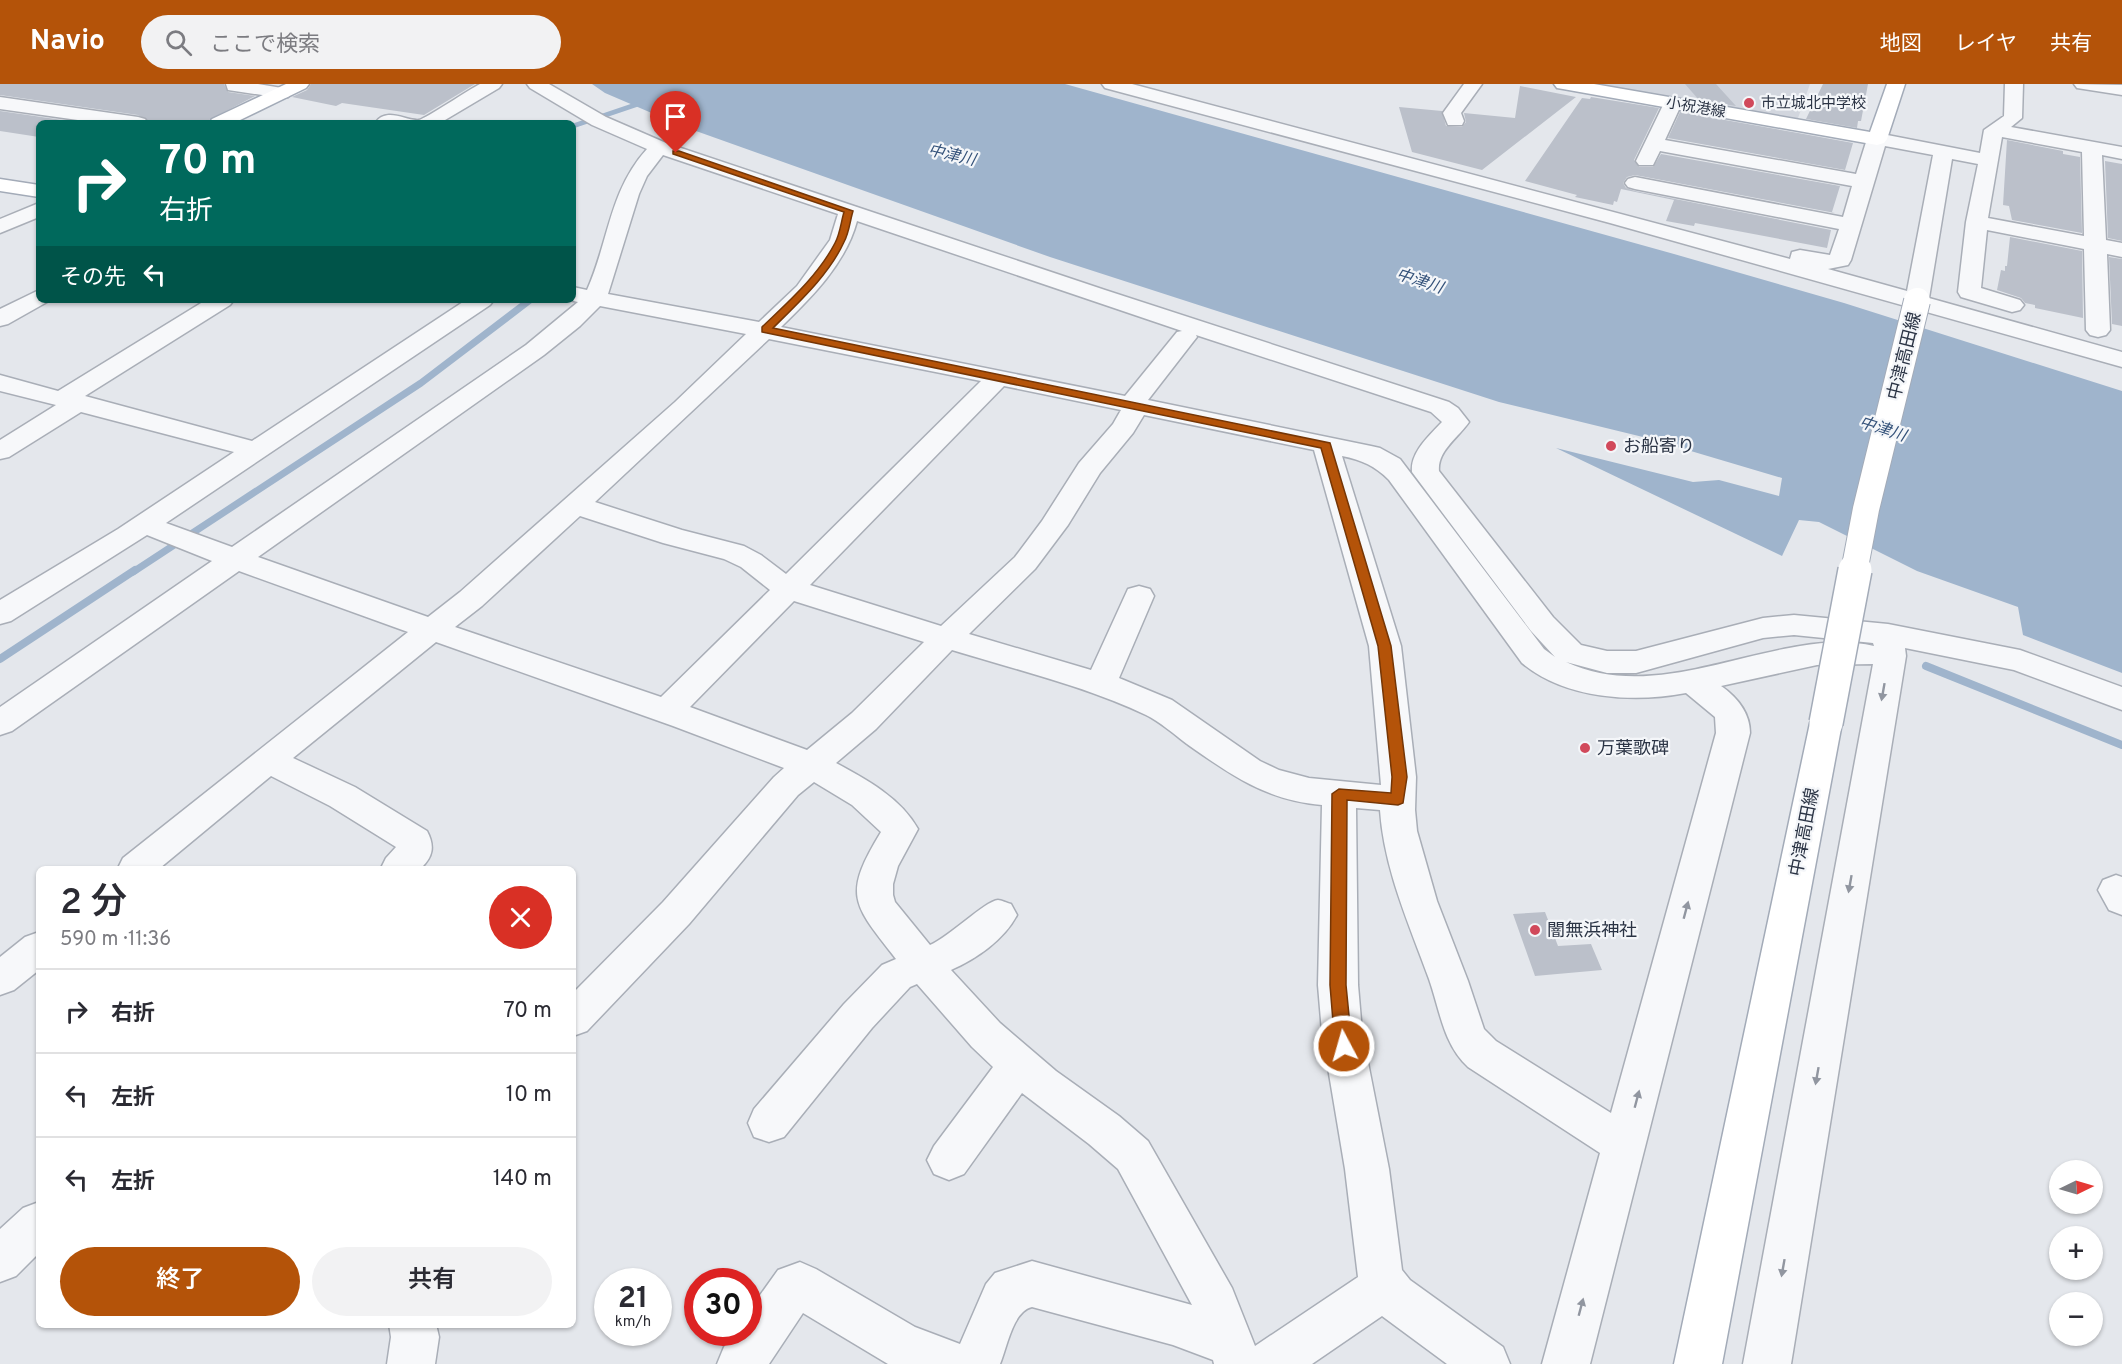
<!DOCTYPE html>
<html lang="ja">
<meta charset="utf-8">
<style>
body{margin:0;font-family:Overpass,"Noto Sans JP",sans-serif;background:#f2f2f3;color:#2b2b33;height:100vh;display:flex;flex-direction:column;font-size:22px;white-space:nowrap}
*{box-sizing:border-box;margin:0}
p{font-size:20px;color:#7c7c81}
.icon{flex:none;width:33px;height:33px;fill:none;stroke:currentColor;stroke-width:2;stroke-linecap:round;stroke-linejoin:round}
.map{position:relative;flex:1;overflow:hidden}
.panel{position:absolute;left:36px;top:782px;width:540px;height:462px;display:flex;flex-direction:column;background:#fff;border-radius:9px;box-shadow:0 2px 4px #0004}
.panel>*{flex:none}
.hud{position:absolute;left:36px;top:36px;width:540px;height:183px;border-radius:9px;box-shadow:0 2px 4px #0004;background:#00695c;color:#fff;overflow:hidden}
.needle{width:39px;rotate:85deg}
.fabs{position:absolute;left:2049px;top:1076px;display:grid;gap:12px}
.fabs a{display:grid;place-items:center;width:54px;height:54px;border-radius:50%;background:#fff;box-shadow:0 2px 4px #0004;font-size:30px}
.speed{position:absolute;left:594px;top:1184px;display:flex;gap:12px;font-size:30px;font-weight:700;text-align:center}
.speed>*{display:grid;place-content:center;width:78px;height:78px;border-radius:50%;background:#fff;box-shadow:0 2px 4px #0004;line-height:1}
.speed small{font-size:15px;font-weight:400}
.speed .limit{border:9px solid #d22;background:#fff;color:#111}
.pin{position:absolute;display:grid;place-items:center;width:51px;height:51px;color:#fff;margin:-62px -26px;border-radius:50% 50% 50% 0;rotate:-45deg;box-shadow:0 0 6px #0007}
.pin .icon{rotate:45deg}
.me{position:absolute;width:66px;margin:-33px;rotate:354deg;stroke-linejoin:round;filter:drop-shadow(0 0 4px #0008)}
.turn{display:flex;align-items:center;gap:21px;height:126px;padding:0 24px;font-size:27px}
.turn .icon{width:78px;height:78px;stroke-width:2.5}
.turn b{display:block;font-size:42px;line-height:51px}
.then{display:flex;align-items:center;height:57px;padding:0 24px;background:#0003;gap:12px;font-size:22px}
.round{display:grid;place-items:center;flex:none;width:63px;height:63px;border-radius:32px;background:#f2f2f3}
.headline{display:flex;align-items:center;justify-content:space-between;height:102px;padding:0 24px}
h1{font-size:36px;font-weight:600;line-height:45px}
.action{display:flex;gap:12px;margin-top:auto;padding:12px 24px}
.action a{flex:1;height:69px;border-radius:36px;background:#b45309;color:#fff;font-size:24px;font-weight:600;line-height:69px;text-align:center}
.action a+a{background:#f2f2f3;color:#2b2b33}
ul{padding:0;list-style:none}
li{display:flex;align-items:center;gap:18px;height:84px;padding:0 24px;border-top:2px solid #e1e1e2}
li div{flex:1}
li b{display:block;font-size:22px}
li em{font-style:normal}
header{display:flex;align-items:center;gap:36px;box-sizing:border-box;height:84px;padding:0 30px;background:#b45309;color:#fff}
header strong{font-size:28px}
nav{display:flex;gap:33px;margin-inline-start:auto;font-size:21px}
.search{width:420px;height:54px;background:#f2f2f3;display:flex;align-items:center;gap:15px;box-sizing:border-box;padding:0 21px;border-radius:33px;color:#7c7c81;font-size:22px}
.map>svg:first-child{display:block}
.built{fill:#d2d6de}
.water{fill:#9fb4cc}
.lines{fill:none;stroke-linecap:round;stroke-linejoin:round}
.stream-far2{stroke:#9fb4cc;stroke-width:5}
.stream-far1{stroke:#9fb4cc;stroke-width:7}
.stream{stroke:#9fb4cc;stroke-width:8}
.building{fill:#bbc0ca}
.minor-casing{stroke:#a9aeb7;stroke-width:3}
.major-casing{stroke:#a3abb8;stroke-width:3}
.minor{fill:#f7f8fa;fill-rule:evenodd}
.major{fill:#fff;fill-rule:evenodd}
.major-bridge-far1-casing{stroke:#a3abb8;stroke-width:28;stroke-linecap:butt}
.major-bridge-casing{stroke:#a3abb8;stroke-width:36;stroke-linecap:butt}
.major-bridge-far1{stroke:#fff;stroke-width:26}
.major-bridge{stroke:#fff;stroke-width:33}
.oneway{fill:#9196a0}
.route{fill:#b45309;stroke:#753606;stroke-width:1.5}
.poi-dot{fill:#d1495b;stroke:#f4f6f9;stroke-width:2}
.labels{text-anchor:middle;stroke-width:4.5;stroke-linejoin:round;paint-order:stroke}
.far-poi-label{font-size:15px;fill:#2b3445;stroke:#f4f6f9;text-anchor:start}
.far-street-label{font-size:15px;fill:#2b3445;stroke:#f4f6f9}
.far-water-label{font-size:16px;font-style:italic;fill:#34527a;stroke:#f4f6f9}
.street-label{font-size:18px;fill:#2b3445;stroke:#f4f6f9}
.poi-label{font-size:18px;fill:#2b3445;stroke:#f4f6f9;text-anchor:start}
</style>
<header>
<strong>Navio</strong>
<div class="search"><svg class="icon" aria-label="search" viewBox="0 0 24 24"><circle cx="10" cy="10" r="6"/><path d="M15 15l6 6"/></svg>ここで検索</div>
<nav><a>地図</a><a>レイヤ</a><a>共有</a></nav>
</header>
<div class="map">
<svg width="2122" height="1280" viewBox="0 0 2122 1280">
<rect width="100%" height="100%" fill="#e4e7ec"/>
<!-- built -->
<path class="built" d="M1591 0H1810L1797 37Z"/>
<!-- water -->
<path class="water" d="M592 0H1065L1674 170 1844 219 2122 307V589L2023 551 2018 523 1917 487 1819 438 1799 436 1782 472 1556 364 1693 398 1719 396 1779 412 1782 394 1647 354 1499 318 1050 173 682 42 605 9Z"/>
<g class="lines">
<!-- stream-far2 -->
<path class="stream-far2" d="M573 42 644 18"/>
<!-- stream-far1 -->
<path class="stream-far1" d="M133 488 421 299 530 216"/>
<!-- stream -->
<path class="stream" d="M0 575 135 486
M1926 582 2122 661"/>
</g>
<!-- building -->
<path class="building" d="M0 0H224L228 8 255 12 203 39H166L149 37 138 31 0 11Z
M311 0H475L424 31 342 19 336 22 292 13 307 6Z
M1685 0H1716L1736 22 1699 16Z
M1823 0H1868L1861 37H1858L1857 44 1806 35Z
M1520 2 1576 13 1482 86 1412 68 1399 23 1442 27 1446 42 1462 43 1466 38 1464 29 1515 34Z
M1591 13 1659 24 1634 76 1639 83H1653L1661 70 1840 102 1832 128 1835 129 1635 91 1627 93 1623 99 1626 104 1635 107 1831 146 1827 164 1695 139 1694 142 1666 137 1674 116 1621 105 1617 118 1614 117 1613 121 1575 113 1577 111 1525 97 1582 14 1590 15Z
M0 27 83 39H39V53L0 47Z
M1680 28 1798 49 1853 59 1845 86 1668 54Z
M2007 56 2063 67V70L2080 73 2082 149 2012 136 2009 122 2003 121Z
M2105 77 2122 80V157L2108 154Z
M2010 153 2082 167 2083 234 2035 224V221L2025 219 2021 214 1997 206 2001 186 2005 187V182H2007Z
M2109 173 2122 175V242L2112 240Z
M1545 828 1558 862 1591 860 1602 886 1535 892 1513 830Z"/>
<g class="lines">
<!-- minor casing -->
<g class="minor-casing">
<path id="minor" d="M226 0H258L288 5 291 9 288 13 282 14 228 6Z
M480 0H502L499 4 440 39H375C387 22 407 38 419 36 425 35 470 5 480 0Z
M527 0H549L606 33 666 59 1105 206 1449 318 1458 324 1469 338C1459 353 1437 367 1439 387L1553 533 1581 561 1607 567H1636L1763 534 1794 531 1888 540 2020 566 2122 603V626L2014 586 1905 564 1906 572 1791 1280H1743L1873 580 1817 581 1721 602C1737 613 1750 629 1750 649L1590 1280H1542L1600 1069 1468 983C1443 960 1440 926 1429 895 1409 840 1384 785 1380 726L1356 724 1358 901 1362 948 1389 1085 1402 1186 1410 1196 1503 1263 1510 1280H1447L1382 1232 1312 1280H1214L1213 1276 1173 1261 1032 1223C1013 1227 1007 1263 1000 1280H888L803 1229 769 1280H717L724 1263 735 1248H748V1228L778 1186 800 1178 816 1185 915 1243 960 1260 986 1200 995 1189 1032 1177 1192 1221 1118 1085 1089 1060 1022 1009 964 1090 949 1096 934 1090 927 1076 934 1062 993 983 972 963 917 900 910 903 872 944 784 1053 769 1058 754 1053 748 1039 754 1025 844 920 882 881 896 875C853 820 842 812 881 748L852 721 814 698 798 711 689 840 587 947 573 952V909L663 818 774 693 784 684 673 642 436 558 293 674 355 703 427 747C435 762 433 773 421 784H381L386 774 396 763 330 722 271 692 160 784H118L123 774 408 548 239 487 12 647 0 651V623L212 477 147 451 11 537 0 540V516L118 445 234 368 81 328 9 373 0 375V356L56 321 0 307V291L58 307 206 216H234L230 221 85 312 252 357 466 216H494L490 221 166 439 232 463 526 261 578 218 569 216H573V203L587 206C609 157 609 107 647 65L592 41 530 4ZM663 71 838 130 830 156 797 202 759 238 608 210 639 110 647 92ZM857 137 1182 247 1177 248 1125 312 781 243C812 213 846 179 857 137ZM600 222 746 250 675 318 460 508 428 533 258 473 544 271 580 242ZM1196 251 1431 328 1442 338C1430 351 1410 368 1412 388L1531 547 1555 573 1544 565 1400 375 1380 364 1371 362 1148 316 1193 258 1197 253ZM769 255 981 297 786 490 761 471 744 462 682 446 595 418ZM1004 302 1121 326 1113 340 1079 379 1042 437 1015 473 941 542 810 501ZM1144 331 1314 366 1369 562 1381 701 1309 694 1279 686 1260 677 1172 616 1119 594 1154 512 1150 505 1139 502 1128 505 1091 586 969 550 1035 485 1068 441 1100 389 1133 349ZM1342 372C1362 376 1375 382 1389 396L1522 579C1565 615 1633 619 1686 609L1715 633 1716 649 1611 1029 1496 957 1484 945 1468 897 1437 817 1417 747 1415 726 1416 693 1401 562ZM580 432 663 459 724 475 741 483 770 506 661 613 455 543 482 522ZM794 517 924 558 852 629 807 666 690 623ZM1794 551 1873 559 1874 562C1850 556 1824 558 1800 562 1724 574 1641 613 1566 578L1607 589H1636L1763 554ZM952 566C1017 586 1085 602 1146 631 1160 638 1174 650 1187 660 1231 691 1266 716 1322 721L1318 901 1322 948 1345 1085 1358 1193 1255 1262 1232 1204 1148 1057 1119 1032 1056 987 1000 939 951 886C976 875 1004 856 1017 831L1011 820C1007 819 1001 816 998 816 985 817 949 853 930 861L895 818 893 811V800L898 782 918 745C901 714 866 695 836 679L876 645Z
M1102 0H1132L1790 175 1792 168 1800 166 1830 171 1839 145 1635 105 1628 103 1625 99 1628 95 1635 93 1843 133 1852 102 1660 67 1653 81H1639L1636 77 1666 15H1680L1682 19 1665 56 1856 90 1867 55 1870 51 1877 49 1980 69 1984 46 2004 32 2005 0H2023L2022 34 2011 43 2122 63V75L2102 71 2106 156 2122 159V173L2107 170 2110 246 2106 251 2098 253 2090 251 2086 246 2084 165 1987 146 1981 204 2020 216 2024 221 2020 226 2012 228 1961 213 1958 208 1966 138 1978 80 1952 75 1929 214 2122 268V283L1610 139 1105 4ZM2002 53 2082 68 2084 152 1988 134ZM1885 62 1933 71 1907 207 1828 185 1848 181 1851 176Z
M1464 0H1482L1461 29 1464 37 1462 41H1448L1443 29Z
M2074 0 2122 1V11L2077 4Z
M0 13 138 33 145 35 148 39H99L0 25Z
M39 119V133L0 149V135Z
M39 206V216H48L47 218 8 240 0 242V225Z
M2116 791 2122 793V831L2109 826 2098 806 2103 796Z
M39 848V886L14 906 0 911V873L25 853Z
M39 1118V1169L16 1192 0 1198V1145L23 1124Z
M389 1240H436L439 1253 435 1280H387L391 1253Z"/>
</g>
<!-- major casing -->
<g class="major-casing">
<path id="major" d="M286 0H309L306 4 234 39H209L212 35Z
M1554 0H1594L1870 48 1887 0H1905L1887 55 1884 59 1877 61 1563 5 1557 4Z
M0 95 39 101V113L0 107Z
M1826 627 1838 631 1842 639 1722 1280H1674L1810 639 1814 631Z"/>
</g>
<!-- minor -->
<use href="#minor" class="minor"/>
<!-- major -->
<use href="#major" class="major"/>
<!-- major-bridge-far1 casing -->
<g class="major-bridge-far1-casing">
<path id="major-bridge-far1" d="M1854 488 1866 425 1917 217"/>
</g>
<!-- major-bridge casing -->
<g class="major-bridge-casing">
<path id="major-bridge" d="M1826 639 1855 486"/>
</g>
<!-- major-bridge-far1 -->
<use href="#major-bridge-far1" class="major-bridge-far1"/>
<!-- major-bridge -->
<use href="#major-bridge" class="major-bridge"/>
</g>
<!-- one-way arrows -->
<defs><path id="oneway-solid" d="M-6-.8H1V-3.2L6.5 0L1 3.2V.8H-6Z" transform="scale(1.5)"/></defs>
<g class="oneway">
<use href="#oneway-solid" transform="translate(1883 608) rotate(100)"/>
<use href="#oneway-solid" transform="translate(1850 800) rotate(100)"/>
<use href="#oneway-solid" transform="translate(1686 826) rotate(-75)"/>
<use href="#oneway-solid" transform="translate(1817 992) rotate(100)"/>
<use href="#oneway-solid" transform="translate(1637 1015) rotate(-75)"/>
<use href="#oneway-solid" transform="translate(1783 1184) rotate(100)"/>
<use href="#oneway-solid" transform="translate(1581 1223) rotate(-75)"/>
</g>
<!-- route -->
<path class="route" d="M673 67H679L853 127C850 137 849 149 844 158 829 191 798 219 773 244L1330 359 1391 562 1407 693 1403 719 1398 721 1347 716 1346 901 1352 962 1349 967 1344 970 1338 967 1335 962 1330 901 1332 710 1339 705 1391 709 1392 693 1378 562 1321 364 762 248V243C788 218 818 192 835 159 840 150 841 138 844 128L673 70Z"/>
<!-- markers -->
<g class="poi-dot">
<circle cx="1749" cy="19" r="6"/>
<circle cx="1611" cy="362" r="6"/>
<circle cx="1585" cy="664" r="6"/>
<circle cx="1535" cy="846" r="6"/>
</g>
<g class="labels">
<!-- far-poi labels -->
<g class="far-poi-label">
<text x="1761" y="24">市立城北中学校</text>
</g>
<!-- far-street labels -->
<g class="far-street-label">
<text transform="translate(1696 23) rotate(10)" y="5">小祝港線</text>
</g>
<!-- far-water labels -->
<g class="far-water-label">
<text transform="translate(952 70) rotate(13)" y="6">中津川</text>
<text transform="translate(1420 196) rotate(18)" y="6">中津川</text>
<text transform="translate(1883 344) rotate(18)" y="6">中津川</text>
</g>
<!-- street labels -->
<g class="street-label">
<text transform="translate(1904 272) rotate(-76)" y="6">中津高田線</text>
<text transform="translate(1804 748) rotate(-79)" y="6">中津高田線</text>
</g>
<!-- poi labels -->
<g class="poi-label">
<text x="1623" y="368">お船寄り</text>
<text x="1597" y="670">万葉歌碑</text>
<text x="1547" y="852">闇無浜神社</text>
</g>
</g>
</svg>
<div class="fabs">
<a><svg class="needle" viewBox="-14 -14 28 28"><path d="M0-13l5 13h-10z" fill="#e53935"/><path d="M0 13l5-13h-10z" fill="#7c7c81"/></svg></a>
<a>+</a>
<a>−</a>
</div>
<div class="speed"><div>21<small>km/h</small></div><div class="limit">30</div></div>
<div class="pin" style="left:676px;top:69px;background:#d93025"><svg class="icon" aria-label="arrive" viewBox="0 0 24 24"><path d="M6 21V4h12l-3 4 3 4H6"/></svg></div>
<svg class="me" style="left:1344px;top:962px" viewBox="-20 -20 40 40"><circle r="17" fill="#b45309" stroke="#fff" stroke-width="3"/><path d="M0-11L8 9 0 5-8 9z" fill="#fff"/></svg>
<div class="hud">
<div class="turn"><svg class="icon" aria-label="right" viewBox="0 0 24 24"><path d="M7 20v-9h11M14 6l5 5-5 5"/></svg><div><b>70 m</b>右折</div></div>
<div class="then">その先<svg class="icon" aria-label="left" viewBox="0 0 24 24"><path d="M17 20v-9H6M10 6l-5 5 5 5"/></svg></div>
</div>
<section class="panel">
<div class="headline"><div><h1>2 分</h1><p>590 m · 11:36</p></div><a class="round" style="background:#d93025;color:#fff"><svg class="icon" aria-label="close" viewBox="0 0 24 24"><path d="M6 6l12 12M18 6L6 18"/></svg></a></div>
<ul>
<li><svg class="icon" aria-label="right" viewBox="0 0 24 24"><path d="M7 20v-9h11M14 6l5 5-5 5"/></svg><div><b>右折</b></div><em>70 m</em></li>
<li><svg class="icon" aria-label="left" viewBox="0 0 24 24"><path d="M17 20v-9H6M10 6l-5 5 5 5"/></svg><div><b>左折</b></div><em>10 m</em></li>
<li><svg class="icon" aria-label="left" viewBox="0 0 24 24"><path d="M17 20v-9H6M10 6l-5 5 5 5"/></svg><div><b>左折</b></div><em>140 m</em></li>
</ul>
<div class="action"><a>終了</a><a>共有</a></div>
</section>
</div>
